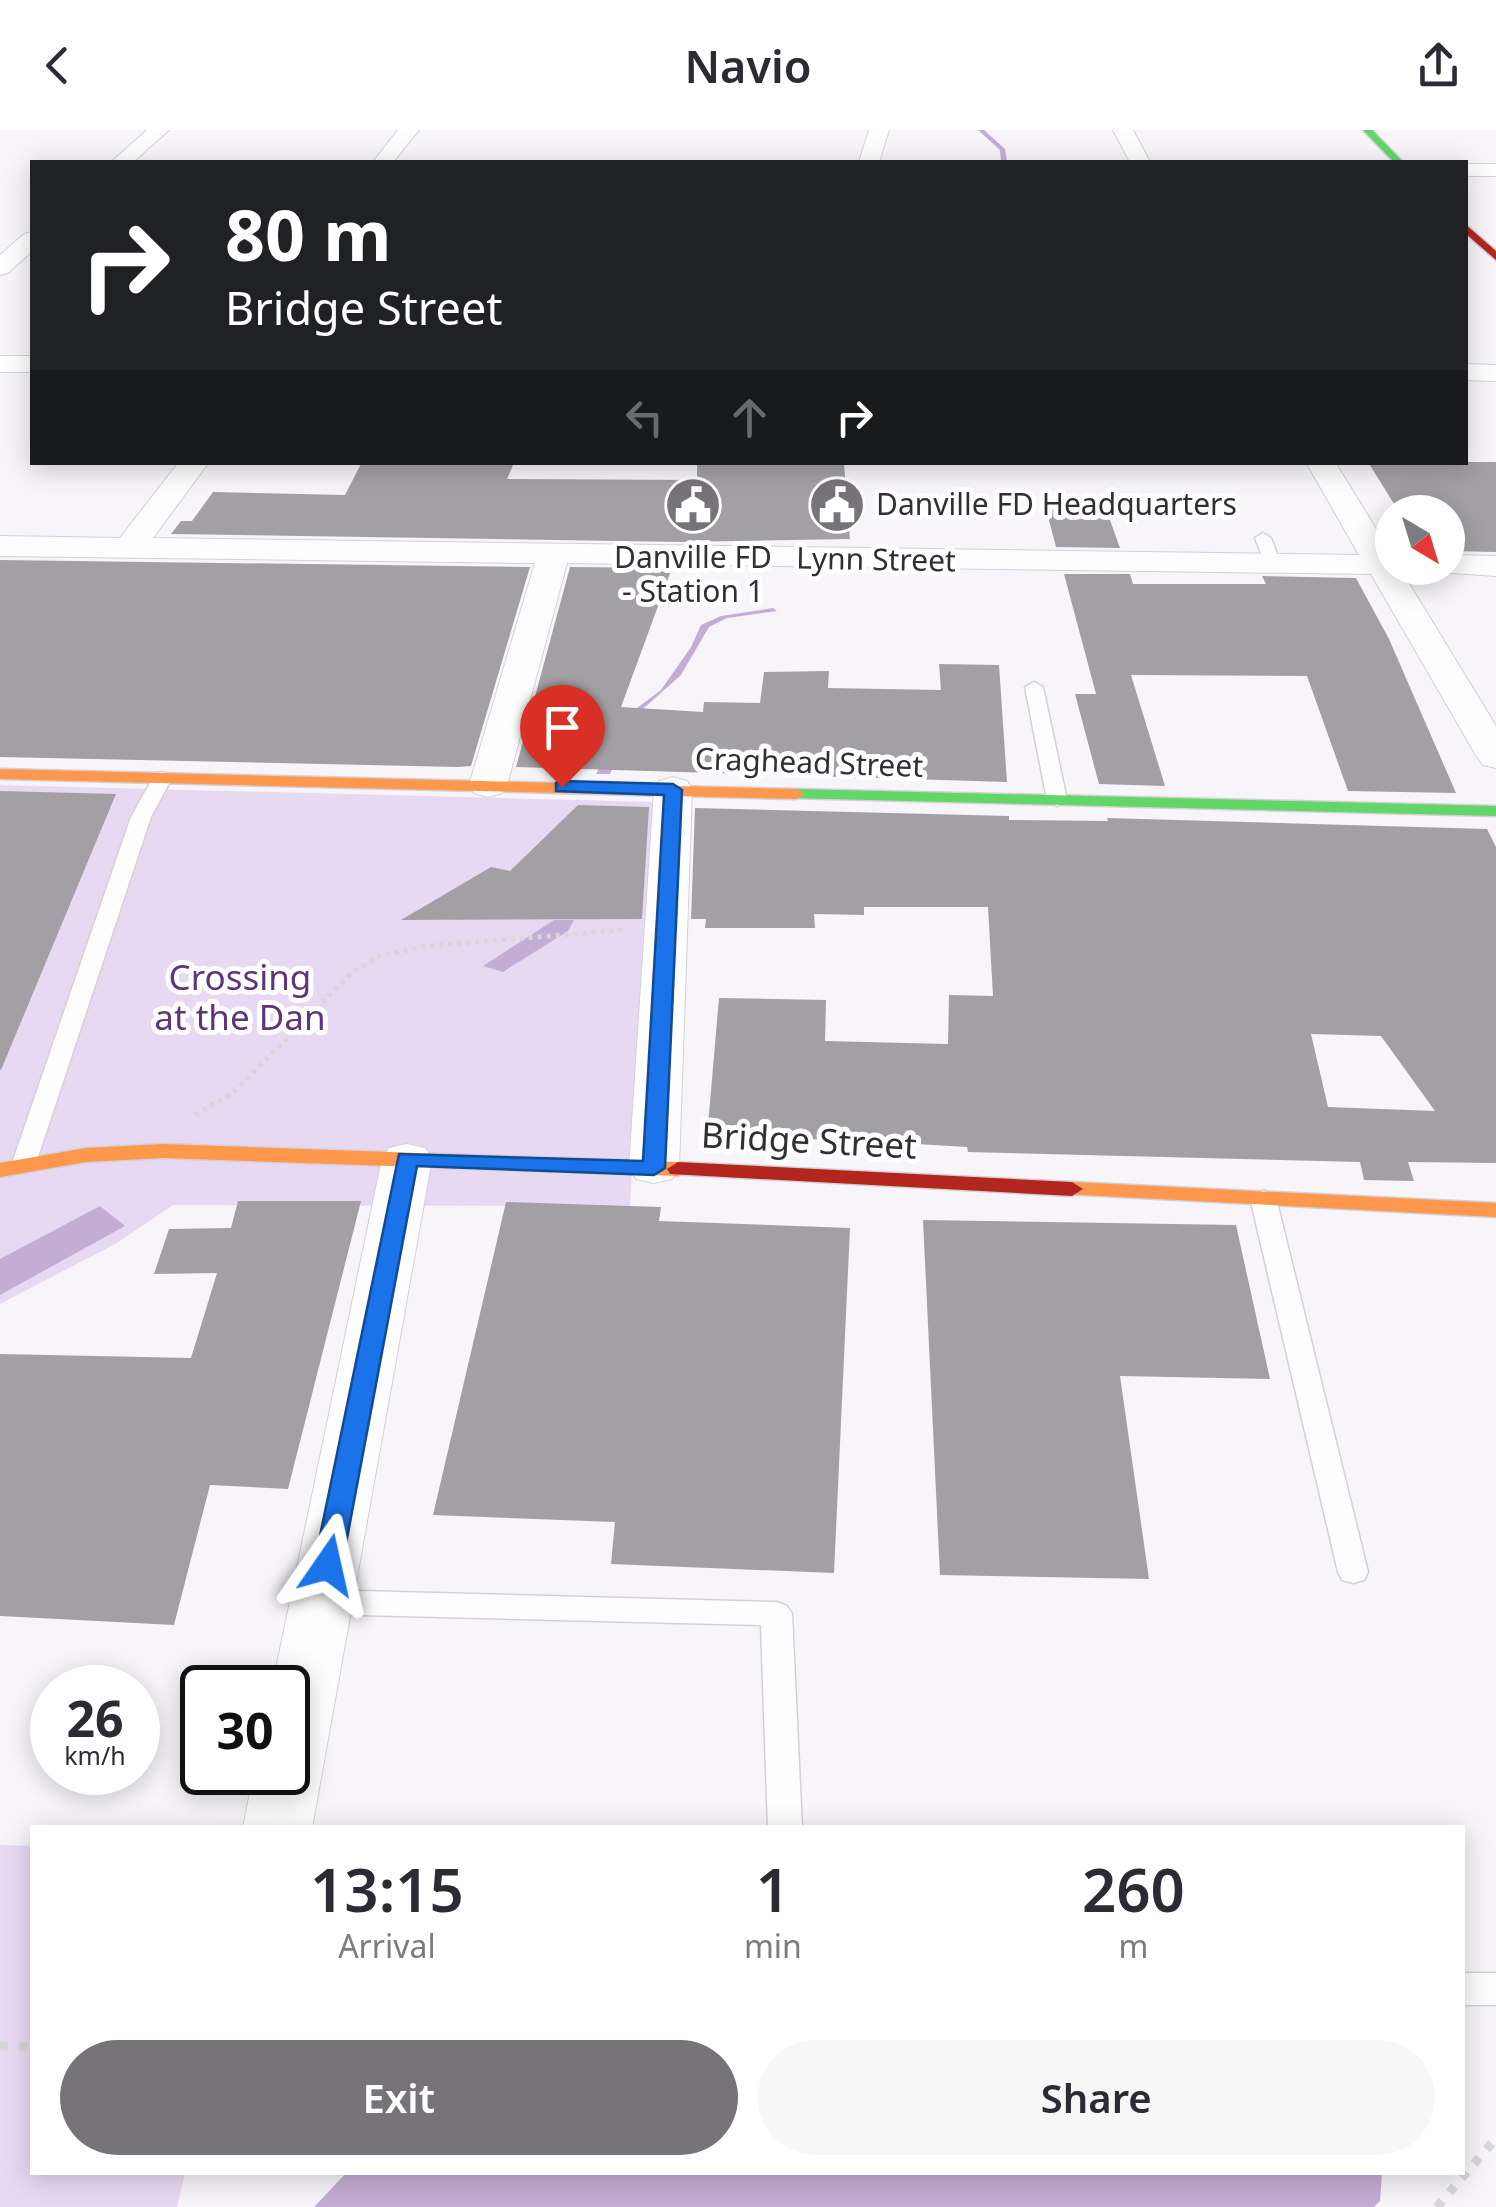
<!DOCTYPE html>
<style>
body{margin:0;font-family:"Noto Sans",sans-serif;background:#f7f7f7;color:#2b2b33;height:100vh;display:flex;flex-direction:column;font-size:38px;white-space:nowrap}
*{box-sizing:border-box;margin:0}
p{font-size:32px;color:#7c7c81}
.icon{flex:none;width:55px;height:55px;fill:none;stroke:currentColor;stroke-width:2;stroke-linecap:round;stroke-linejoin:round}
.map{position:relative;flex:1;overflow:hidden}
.details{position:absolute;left:30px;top:1695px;width:1435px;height:350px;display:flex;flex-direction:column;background:#fff;border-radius:0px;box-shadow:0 5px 25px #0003}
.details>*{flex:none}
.hud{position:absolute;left:30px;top:30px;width:1438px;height:305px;border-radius:0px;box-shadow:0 5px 25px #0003;background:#202124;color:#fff;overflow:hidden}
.needle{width:65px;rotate:142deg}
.controls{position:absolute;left:1375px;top:365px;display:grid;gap:20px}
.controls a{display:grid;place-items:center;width:90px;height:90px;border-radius:50%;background:#fff;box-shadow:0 5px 25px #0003;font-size:50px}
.speed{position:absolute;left:30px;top:1535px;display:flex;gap:20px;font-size:50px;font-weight:700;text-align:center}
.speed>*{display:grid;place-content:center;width:130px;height:130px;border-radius:50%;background:#fff;box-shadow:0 5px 25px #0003;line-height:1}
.speed small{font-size:25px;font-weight:400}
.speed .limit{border:5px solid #111;border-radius:15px;background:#fff;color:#111}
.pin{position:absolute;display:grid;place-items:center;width:85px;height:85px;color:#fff;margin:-102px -42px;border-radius:50% 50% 50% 0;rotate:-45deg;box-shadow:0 0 10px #0007}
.pin .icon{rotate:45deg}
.me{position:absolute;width:110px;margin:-55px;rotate:11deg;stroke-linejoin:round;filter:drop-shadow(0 0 8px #0008)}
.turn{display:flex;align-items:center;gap:35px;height:210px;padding:0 30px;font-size:45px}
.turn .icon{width:130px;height:130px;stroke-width:2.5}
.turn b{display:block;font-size:70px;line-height:85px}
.lanes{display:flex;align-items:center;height:95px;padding:0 30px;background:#0003;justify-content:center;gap:50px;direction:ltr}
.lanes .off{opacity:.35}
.eta{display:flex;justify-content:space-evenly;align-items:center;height:170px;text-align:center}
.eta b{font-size:60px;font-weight:600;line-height:70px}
.primary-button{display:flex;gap:20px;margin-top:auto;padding:20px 30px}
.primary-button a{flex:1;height:115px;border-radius:60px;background:#777479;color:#fff;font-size:40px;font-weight:600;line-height:115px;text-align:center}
.primary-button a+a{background:#f7f7f7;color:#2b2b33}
header{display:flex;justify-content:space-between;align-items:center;height:130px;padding:0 30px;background:#fff;font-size:45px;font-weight:600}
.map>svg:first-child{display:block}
.green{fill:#e8d9f3}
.water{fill:#c4add4}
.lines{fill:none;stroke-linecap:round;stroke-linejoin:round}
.stream{fill:#c4add4;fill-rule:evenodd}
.building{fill:#a3a0a5;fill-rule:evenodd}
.lane-casing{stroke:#d4d1d6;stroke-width:3}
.street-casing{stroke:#d4d1d6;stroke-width:2}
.fast-casing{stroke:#d4d1d6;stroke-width:3}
.slow-casing{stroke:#d4d1d6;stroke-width:3}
.jam-casing{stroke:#d4d1d6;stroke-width:3}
.path-far1{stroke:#d7d6d8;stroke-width:5;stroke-dasharray:4 5;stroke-linecap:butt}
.path{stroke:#d7d6d8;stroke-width:9;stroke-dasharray:8 11;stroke-linecap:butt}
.lane{fill:#fefdfe;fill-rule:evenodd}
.street{fill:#fefdfe;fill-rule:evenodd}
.fast{fill:#63d668;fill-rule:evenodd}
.slow{fill:#ff974d;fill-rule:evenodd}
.jam{fill:#b3261e;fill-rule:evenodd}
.route{fill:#1a73e8;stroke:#114b97;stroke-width:2.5}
.labels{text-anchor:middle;stroke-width:10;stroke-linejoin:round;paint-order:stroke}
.far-poi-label{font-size:30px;fill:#322f33;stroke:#fff;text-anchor:start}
.far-street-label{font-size:30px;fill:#322f33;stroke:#fff}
.park-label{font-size:35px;fill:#5e3576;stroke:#fff}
.street-label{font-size:35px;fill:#322f33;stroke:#fff}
</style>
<header><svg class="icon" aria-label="back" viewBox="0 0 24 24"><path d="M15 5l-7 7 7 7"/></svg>Navio<svg class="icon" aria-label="share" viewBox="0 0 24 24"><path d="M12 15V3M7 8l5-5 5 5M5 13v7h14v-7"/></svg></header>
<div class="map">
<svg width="1496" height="2077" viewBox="0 0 1496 2077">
<rect width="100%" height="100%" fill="#f7f4fa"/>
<!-- green -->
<path class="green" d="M0 655 653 672 630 1076 173 1075 117 1113 0 1174Z
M0 1715 32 1716V2042L185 2043 177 2077H0Z"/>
<!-- water -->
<path class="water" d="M773 478 777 481 727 488 709 497 681 545 636 585 610 644H596L629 584 661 560 691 517 701 495 721 486Z
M554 790H574L568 801 503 842 483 836Z
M100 1076 125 1096 0 1165V1129Z
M347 2042H1382V2043L1380 2071 1374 2077H314Z"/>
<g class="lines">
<!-- stream -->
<path class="stream" d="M978 0H984L1005 19 1007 32H1001L1000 20Z"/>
</g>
<!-- building -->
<path class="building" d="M362 332 513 335 507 349 697 350V334H844L850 409 682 412 171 404 181 391H192L213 362 345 365Z
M1368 332H1496V422L1448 421V382H1399Z
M1046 379H1106L1120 418 1056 417Z
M0 430 530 437 471 636 458 637 0 627Z
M570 437 672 438 621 577 703 582 704 572 760 573 764 542 829 541 828 558 941 560 939 534 999 535 1007 652 516 637Z
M1064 444H1130L1133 454H1266L1262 446 1356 448 1389 509 1456 663 1348 661 1307 546 1131 545 1165 656 1099 654 1075 564H1096Z
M0 661 116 664 1 940 0 939Z
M578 675 649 677 642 789 401 790 491 737 510 741Z
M695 678 1009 686V690L1108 691 1107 688 1487 699 1496 717V1033L1408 1032 1414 1051 1364 1050 1360 1032 968 1022 967 1017 850 1010 707 1007 719 868 826 870 825 911 948 914 949 865 993 866 988 777H864V785L814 784 815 798H705L706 789H691ZM1311 904 1381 906 1435 981 1328 977Z
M238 1071H361L288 1359 210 1355 174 1495 0 1486V1224L191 1228 217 1143 154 1144 169 1099 231 1098Z
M506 1072 661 1077 659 1091 850 1098 834 1443 611 1434 615 1392 433 1385Z
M923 1090 1236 1095 1270 1249 1120 1246 1149 1449 940 1445Z"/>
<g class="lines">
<!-- lane casing -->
<g class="lane-casing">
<path id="lane" d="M1263 403 1271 408 1281 434 1279 437 1265 434 1255 408Z
M1034 552 1043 557 1067 670 1057 676 1047 670 1025 557Z
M162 642 172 648 151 687 35 1036 23 1043 14 1041 11 1036 131 687 155 644Z
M1263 1060 1276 1068 1368 1442 1364 1450 1353 1453 1342 1450 1338 1442 1250 1068Z
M321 1460 776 1472 787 1476 792 1484 802 1698H768L761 1495 321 1484 310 1480 305 1472 310 1464Z
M1462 1843H1496V1875H1462Z"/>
</g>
<!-- street casing -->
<g class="street-casing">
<path id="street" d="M147 0H169L133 32H111Z
M398 0H419L393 32H373Z
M869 0H889L879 32H859Z
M1113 0H1133L1150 32H1130Z
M1465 34H1496V46H1465Z
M32 102V121L8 143 0 145V125L24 104Z
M0 226H32V242H0Z
M1465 234 1496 235V251L1465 250Z
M179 332H209L153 408 1359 425 1306 332H1335L1392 425V438H1407L1402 442 1496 596V638L1483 635 1477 627 1371 444 567 433 507 655 502 663 488 667 474 663 469 655 535 433 0 426V406L120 408Z
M1448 425 1496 426V446L1437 442 1433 438H1448Z
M673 647 687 651 692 659 679 1038 672 1049 654 1053 636 1049 629 1038 654 659 659 651Z
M407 1014 425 1018 432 1029 312 1698H243L254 1642H288V1558H272L382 1029 389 1018Z"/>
</g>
<!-- fast casing -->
<g class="fast-casing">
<path id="fast" d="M1363 0H1372L1403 32H1394Z
M796 659 1496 676V686L790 668V660Z"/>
</g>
<!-- slow casing -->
<g class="slow-casing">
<path id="slow" d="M0 639 796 659 805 664 796 669 0 649Z
M163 1014 678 1032 689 1039 678 1046 163 1028 86 1032 0 1047V1033L86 1018Z
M1072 1052 1496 1073V1087L1064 1064 1061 1059 1064 1054Z"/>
</g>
<!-- jam casing -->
<g class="jam-casing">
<path id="jam" d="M1465 94 1496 121V130L1465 103Z
M678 1032 1072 1052 1083 1059 1072 1066 670 1044 667 1039Z"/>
</g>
<!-- path-far1 -->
<path class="path-far1" d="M195 985 233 963 352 842 380 826 426 816 623 800"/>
<!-- path -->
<path class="path" d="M0 1916 32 1917
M1437 2077 1492 2013"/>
<!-- lane -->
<use href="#lane" class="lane"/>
<!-- street -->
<use href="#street" class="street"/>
<!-- fast -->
<use href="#fast" class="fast"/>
<!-- slow -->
<use href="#slow" class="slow"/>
<!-- jam -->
<use href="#jam" class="jam"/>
</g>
<!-- route -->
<path class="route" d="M562 651 673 654 682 660 665 1038 654 1045 417 1036 342 1435 338 1442H318L314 1435 399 1024 643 1031 664 665 556 661V653Z"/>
<!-- icons -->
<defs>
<g id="civic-disc" transform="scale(2.875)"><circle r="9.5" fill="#777479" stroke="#fff"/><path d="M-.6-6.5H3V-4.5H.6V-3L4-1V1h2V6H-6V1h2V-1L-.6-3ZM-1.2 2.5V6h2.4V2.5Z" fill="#fff"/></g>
</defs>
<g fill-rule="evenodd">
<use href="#civic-disc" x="693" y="375"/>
<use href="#civic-disc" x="837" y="375"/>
</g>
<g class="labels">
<!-- far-poi labels -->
<g class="far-poi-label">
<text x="876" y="385">Danville FD Headquarters</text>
<text x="693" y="438" text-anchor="middle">Danville FD<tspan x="693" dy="34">- Station 1</tspan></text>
</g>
<!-- far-street labels -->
<g class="far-street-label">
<text transform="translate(876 430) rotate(1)" y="10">Lynn Street</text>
<text transform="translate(809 633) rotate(2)" y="10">Craghead Street</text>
</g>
<!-- park labels -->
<g class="park-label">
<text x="240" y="860">Crossing<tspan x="240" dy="40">at the Dan</tspan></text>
</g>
<!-- street labels -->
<g class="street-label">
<text transform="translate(809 1011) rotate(3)" y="12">Bridge Street</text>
</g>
</g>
</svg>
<div class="controls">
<a><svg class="needle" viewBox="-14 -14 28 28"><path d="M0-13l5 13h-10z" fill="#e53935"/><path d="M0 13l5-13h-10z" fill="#7c7c81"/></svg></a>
</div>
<div class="speed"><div>26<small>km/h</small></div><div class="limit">30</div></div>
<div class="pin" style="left:562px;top:657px;background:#d93025"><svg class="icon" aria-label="arrive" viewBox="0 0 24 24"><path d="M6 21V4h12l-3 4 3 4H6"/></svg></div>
<svg class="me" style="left:328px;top:1435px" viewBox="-20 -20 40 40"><path d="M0-17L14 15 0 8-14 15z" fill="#1a73e8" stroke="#fff" stroke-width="4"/></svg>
<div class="hud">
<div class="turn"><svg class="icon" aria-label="right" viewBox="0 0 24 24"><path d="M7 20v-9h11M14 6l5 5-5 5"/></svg><div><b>80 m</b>Bridge Street</div></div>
<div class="lanes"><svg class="icon off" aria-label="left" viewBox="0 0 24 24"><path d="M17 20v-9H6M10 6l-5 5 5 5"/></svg><svg class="icon off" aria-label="ahead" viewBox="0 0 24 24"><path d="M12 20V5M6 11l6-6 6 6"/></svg><svg class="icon" aria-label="right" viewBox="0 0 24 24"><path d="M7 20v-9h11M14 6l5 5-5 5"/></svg></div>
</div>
<section class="details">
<div class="eta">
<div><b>13:15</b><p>Arrival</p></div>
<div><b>1</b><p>min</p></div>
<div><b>260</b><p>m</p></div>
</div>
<div class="primary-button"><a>Exit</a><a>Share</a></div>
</section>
</div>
